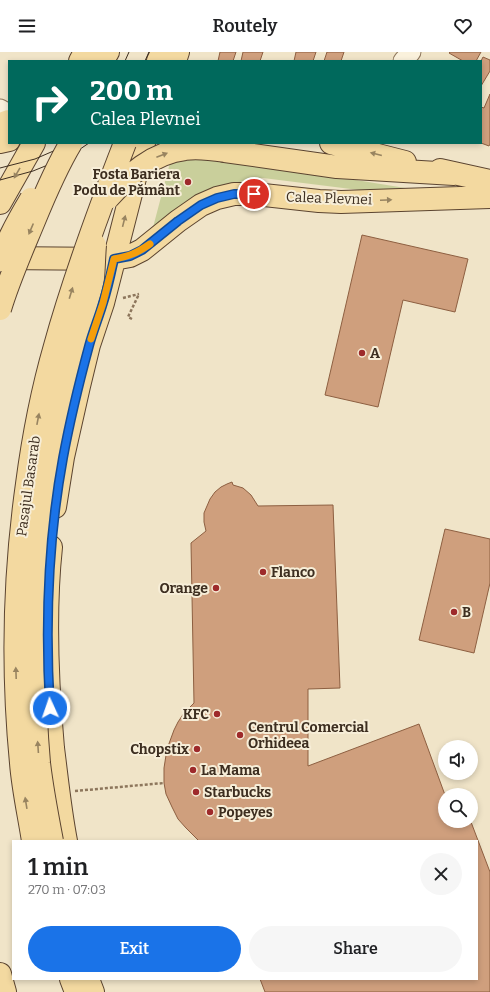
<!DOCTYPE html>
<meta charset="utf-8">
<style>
body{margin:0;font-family:Bitter,serif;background:#f6f6f6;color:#202124;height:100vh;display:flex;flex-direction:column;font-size:15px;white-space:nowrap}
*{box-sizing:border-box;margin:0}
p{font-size:13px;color:#757577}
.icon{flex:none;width:22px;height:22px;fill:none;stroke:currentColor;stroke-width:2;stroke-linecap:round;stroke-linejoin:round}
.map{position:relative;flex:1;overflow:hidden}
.side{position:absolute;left:12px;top:788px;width:466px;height:140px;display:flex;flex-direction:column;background:#fff;border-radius:0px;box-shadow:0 2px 6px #0003}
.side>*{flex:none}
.top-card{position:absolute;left:8px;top:8px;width:474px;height:84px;border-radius:0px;box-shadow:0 2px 6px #0003;background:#00695c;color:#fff;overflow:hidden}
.buttons{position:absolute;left:438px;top:688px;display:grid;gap:8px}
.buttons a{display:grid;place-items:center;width:40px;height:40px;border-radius:50%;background:#fff;box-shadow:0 2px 6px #0003;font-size:20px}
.pin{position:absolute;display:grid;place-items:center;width:34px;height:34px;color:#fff;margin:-17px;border:2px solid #fff;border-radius:50%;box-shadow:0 1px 4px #0007}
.me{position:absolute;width:44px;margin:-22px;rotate:357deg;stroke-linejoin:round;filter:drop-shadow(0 0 3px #0008)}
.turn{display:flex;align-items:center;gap:14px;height:84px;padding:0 16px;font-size:18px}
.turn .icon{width:52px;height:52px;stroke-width:2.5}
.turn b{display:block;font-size:28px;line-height:34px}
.round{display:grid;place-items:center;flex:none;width:42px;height:42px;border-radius:21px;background:#f6f6f6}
.summary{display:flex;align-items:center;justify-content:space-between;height:68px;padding:0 16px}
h1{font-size:24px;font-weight:600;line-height:30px}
.cta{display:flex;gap:8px;margin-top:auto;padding:8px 16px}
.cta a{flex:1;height:46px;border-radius:24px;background:#1a73e8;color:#fff;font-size:16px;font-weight:600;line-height:46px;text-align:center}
.cta a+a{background:#f6f6f6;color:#202124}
header{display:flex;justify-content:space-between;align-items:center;height:52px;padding:0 16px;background:#fff;font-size:18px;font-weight:600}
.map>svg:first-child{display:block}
.green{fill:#c9cf9b}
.building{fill:#cf9f7d;stroke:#8d5f41}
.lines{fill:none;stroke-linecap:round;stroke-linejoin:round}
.minor-casing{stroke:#8d765c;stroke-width:21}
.major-casing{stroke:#5b4430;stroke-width:24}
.path{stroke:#8d765c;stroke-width:2.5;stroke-dasharray:3 2;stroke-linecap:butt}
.minor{stroke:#faf1dc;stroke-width:19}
.major{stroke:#f3d9a0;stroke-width:22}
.tram{stroke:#3d2e20;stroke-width:1}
.major-bridge-casing{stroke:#5b4430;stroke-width:24;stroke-linecap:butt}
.major-bridge{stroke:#f3d9a0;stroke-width:22}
.oneway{fill:#988460}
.route-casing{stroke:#114b97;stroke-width:10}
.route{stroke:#1a73e8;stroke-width:7}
.slow{stroke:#f59e0b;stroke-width:7}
.poi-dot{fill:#9e2a2b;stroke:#f7eed8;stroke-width:1.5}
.labels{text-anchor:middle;stroke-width:4;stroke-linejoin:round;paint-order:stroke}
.poi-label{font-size:14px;font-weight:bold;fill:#3d2e20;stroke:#f7eed8;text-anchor:start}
.street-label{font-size:14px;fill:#3d2e20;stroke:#f7eed8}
</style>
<header><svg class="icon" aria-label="menu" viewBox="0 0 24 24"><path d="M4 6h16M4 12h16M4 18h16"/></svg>Routely<svg class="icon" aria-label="heart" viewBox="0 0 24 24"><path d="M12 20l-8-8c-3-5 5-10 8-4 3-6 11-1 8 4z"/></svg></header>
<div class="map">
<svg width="490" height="940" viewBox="0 0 490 940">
<rect width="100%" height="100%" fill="#f0e4c8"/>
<!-- green -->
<path class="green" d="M207 104 430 140 367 139 263 126 243 129 222 136 151 183 171 107Z"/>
<!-- building -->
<path class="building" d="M220 0H236L233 9H218Z
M243 0H263L260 9H241Z
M296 0H316L313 9H294Z
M327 0H344L341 9H324Z
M450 0H481L476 9H463L449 1Z
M483 5 490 8V19L481 34V9Z
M490 42V92L489 94 481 91V55L484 56Z
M362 183 468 207 455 260 403 248 378 355 325 343Z
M232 430 233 433 243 436 251 443 258 454 333 453 340 636 308 637V714L419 672 445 743V769H455L457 775 471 770 490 820V940H265L260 927H477V789H199L186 776 178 767 172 755 166 742 164 731V716L167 697 174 678 178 670 184 661 194 651 191 491 206 479 204 470V461L210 447 215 440 221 435 227 432Z
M445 477 490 487V531L474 601 419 588Z"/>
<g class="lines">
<!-- minor casing -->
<g class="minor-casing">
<path id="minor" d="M403 9 411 0
M0 57 9 62"/>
</g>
<!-- major casing -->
<g class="major-casing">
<path id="major" d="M80 9 85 0
M102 9 108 0
M158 9 162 0
M175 9 178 0
M0 72 9 69
M0 90 9 88
M214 91 225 99 337 115 454 122
M331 91 405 110
M440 118 490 129
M0 151 34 91
M0 206 114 207 130 204 142 198 178 169 201 153 217 146 234 142H254L319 149 341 150 490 145
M55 455 63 405 79 334 89 293 103 251 144 91
M51 495C44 561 47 629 53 696 57 727 60 758 66 789
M0 922 5 940
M71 927 76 940
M88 927 93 940"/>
</g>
<!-- path -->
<path class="path" d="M123 246 139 242
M132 267 128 265 139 242
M75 739 164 731"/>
<!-- minor -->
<use href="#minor" class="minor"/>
<!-- major -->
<use href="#major" class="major"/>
<!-- tram -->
<path class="tram" d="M125 9 129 0
M145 9 149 0
M0 116 35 107 65 94 69 91
M0 128 33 119 70 104 89 91"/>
<!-- major-bridge casing -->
<g class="major-bridge-casing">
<path id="major-bridge" d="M108 146C129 123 152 101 185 97 198 95 212 97 225 99
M0 208C8 187 19 167 31 147
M0 257C9 227 22 198 34 169 45 142 56 116 71 91
M33 789C29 763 23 737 21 711 12 618 14 524 27 432 33 386 42 339 55 294 74 225 99 158 125 91
M52 789C47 763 42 737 39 711 29 596 37 481 58 367 64 333 74 299 83 265 86 252 91 239 93 226 94 216 94 204 95 193"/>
</g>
<!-- major-bridge -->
<use href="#major-bridge" class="major-bridge"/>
</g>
<!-- one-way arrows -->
<defs><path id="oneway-solid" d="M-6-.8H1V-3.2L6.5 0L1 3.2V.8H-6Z"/></defs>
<g class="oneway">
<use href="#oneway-solid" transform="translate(376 102) rotate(-166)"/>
<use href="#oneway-solid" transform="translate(162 103) rotate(-21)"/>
<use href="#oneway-solid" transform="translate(17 121) rotate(120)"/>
<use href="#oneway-solid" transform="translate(386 148) rotate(-2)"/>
<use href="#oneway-solid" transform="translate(124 169) rotate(-76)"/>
<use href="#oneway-solid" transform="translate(31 177) rotate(113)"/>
<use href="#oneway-solid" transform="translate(71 241) rotate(-73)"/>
<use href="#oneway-solid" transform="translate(38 367) rotate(-79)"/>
<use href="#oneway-solid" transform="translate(16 621) rotate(-92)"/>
<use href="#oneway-solid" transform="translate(38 695) rotate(-94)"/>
<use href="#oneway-solid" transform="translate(26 751) rotate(-99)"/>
</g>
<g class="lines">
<!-- route casing -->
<g class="route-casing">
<path id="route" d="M50 656C45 572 48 488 63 406 70 368 79 331 89 294 93 279 99 265 103 251 108 236 111 221 114 207L130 204 142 198 178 169 201 153 217 146 234 142H254"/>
</g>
<!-- route -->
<use href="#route" class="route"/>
<!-- slow -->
<path class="slow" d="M91 287 103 251 114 207C130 204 137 201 150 192"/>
</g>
<!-- markers -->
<g class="poi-dot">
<circle cx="188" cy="130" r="4"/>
<circle cx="362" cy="301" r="4"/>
<circle cx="263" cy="520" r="4"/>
<circle cx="216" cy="536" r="4"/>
<circle cx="454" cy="560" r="4"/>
<circle cx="217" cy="662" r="4"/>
<circle cx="240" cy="683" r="4"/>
<circle cx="197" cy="697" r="4"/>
<circle cx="193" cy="718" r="4"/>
<circle cx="196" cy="740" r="4"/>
<circle cx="210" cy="760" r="4"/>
</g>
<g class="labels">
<!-- poi labels -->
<g class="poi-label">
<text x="180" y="127" text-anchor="end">Fosta Bariera<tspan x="180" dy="16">Podu de Pământ</tspan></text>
<text x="370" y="306">A</text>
<text x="271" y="525">Flanco</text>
<text x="208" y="541" text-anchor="end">Orange</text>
<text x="462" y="565">B</text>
<text x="209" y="667" text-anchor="end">KFC</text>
<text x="248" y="680">Centrul Comercial<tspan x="248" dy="16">Orhideea</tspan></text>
<text x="189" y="702" text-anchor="end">Chopstix</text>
<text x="201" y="723">La Mama</text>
<text x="204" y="745">Starbucks</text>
<text x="218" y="765">Popeyes</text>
</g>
<!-- street labels -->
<g class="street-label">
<text transform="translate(329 146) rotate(2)" y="5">Calea Plevnei</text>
<text transform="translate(28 434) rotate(-82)" y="5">Pasajul Basarab</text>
</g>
</g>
</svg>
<div class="buttons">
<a><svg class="icon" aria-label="sound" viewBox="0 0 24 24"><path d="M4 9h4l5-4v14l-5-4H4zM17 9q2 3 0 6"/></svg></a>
<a><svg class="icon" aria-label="search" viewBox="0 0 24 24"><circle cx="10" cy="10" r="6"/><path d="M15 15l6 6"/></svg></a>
</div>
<div class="pin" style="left:254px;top:142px;background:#d93025"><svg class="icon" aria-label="arrive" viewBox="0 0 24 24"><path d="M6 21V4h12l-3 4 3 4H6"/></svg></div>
<svg class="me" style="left:50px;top:656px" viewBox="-20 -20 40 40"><circle r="17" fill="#1a73e8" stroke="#fff" stroke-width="3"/><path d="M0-11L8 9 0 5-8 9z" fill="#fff"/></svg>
<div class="top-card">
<div class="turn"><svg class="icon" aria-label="right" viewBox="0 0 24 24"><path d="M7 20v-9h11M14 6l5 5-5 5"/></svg><div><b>200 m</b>Calea Plevnei</div></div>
</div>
<section class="side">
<div class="summary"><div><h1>1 min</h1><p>270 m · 07:03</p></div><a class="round"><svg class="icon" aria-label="close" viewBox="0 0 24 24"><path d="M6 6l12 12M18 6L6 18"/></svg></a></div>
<div class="cta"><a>Exit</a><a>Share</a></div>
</section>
</div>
